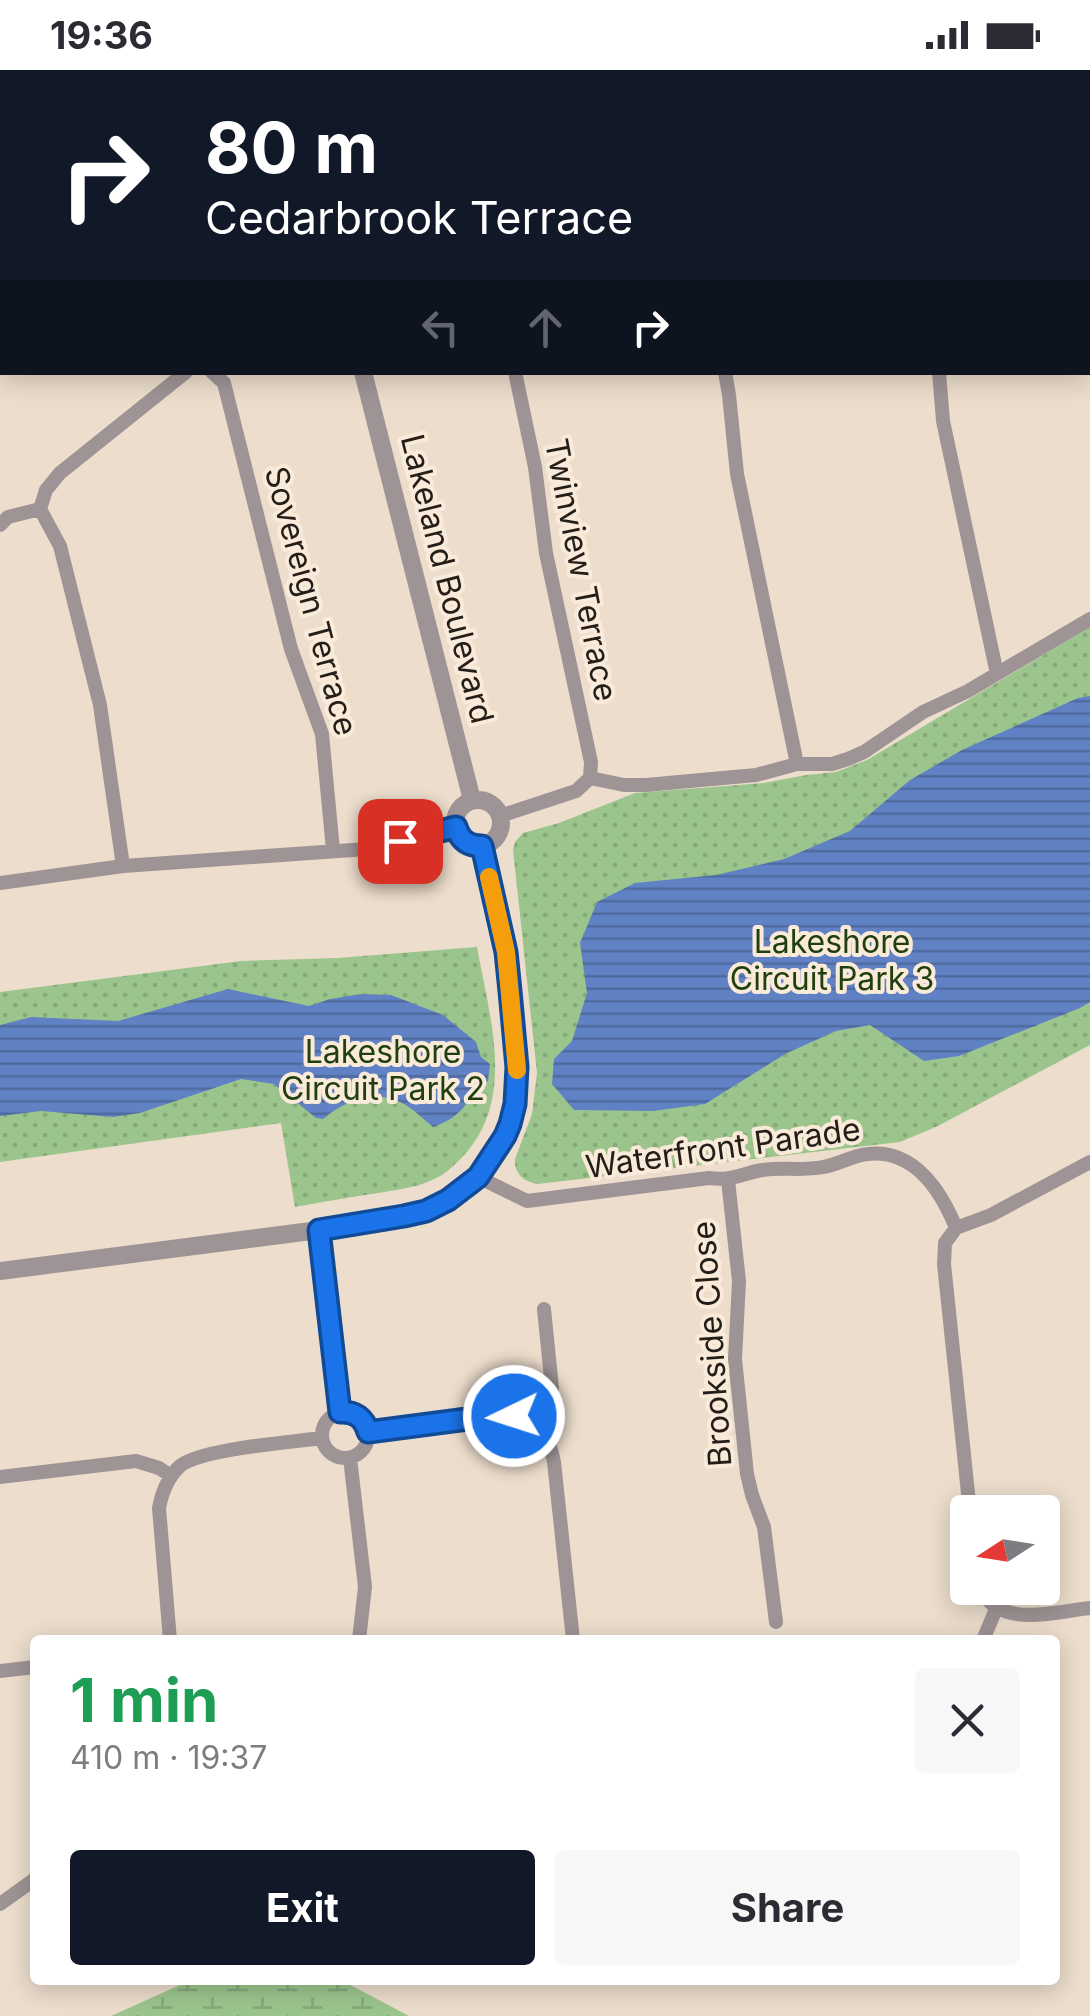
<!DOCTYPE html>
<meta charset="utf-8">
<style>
body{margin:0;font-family:Inter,sans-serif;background:#f7f7f7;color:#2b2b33;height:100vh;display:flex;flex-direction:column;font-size:38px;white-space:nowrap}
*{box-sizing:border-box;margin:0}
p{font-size:32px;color:#7c7c81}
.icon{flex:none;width:55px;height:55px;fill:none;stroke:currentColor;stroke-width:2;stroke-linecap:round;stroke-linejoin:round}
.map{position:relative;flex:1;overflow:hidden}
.drawer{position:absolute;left:30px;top:1565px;width:1030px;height:350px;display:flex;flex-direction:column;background:#fff;border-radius:10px;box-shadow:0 5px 25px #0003}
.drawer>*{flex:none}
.top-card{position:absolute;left:0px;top:0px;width:1090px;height:305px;box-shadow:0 5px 25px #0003;background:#111827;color:#fff;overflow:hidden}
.needle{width:65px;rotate:258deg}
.fabs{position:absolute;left:950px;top:1425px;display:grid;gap:20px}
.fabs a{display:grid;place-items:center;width:110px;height:110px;border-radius:10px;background:#fff;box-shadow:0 5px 25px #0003;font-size:50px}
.pin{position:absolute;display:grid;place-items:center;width:85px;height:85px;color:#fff;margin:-42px;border-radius:20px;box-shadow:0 5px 15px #0006}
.me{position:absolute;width:110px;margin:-55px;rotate:266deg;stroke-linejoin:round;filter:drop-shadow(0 0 8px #0008)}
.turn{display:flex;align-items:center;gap:35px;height:210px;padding:0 40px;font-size:45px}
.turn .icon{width:130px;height:130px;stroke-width:2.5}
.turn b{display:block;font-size:70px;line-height:85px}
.lanes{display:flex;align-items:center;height:95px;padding:0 40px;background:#0003;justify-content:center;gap:50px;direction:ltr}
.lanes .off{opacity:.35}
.round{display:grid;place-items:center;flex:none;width:105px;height:105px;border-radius:10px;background:#f7f7f7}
.headline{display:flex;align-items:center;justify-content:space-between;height:170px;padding:0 40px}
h1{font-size:60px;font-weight:700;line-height:75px;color:#1e9e55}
.action{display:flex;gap:20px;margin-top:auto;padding:20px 40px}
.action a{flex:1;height:115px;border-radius:10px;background:#111827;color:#fff;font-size:40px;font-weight:700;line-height:115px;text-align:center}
.action a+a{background:#f7f7f7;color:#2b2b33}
.status{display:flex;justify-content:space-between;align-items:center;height:70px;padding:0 50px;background:#fff;direction:ltr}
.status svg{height:28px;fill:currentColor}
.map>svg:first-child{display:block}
.wetland{fill:url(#wetland-marsh)}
.park{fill:url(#park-dots)}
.water{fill:url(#water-rules)}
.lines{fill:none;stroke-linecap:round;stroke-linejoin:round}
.service{stroke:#9f9495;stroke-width:6}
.minor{stroke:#9f9495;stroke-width:14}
.tertiary{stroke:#9f9495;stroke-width:18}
.route-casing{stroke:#114b97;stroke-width:25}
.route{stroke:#1a73e8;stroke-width:18}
.slow{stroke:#f59e0b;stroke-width:18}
.labels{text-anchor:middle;stroke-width:8;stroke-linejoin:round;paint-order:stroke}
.street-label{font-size:32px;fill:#231e18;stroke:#faead9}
.park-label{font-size:32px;fill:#1f3f0f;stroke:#faead9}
</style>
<div class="status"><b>19:36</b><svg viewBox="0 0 49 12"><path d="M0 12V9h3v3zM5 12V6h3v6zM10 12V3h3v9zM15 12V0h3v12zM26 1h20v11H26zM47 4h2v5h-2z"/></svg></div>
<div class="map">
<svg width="1090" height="1946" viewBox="0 0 1090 1946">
<defs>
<pattern id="wetland-marsh" width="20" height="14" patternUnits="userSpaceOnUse" patternTransform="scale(2.5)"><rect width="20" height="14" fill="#9cc58d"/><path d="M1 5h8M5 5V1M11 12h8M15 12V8" fill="none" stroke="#86a979"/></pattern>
<pattern id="park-dots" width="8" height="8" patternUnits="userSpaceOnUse" patternTransform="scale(2.5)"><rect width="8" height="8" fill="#9cc58d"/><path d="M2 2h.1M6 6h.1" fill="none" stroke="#86a979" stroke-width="1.8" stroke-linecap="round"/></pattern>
<pattern id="water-rules" width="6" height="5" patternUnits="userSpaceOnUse" patternTransform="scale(2.5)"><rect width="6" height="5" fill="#6082c4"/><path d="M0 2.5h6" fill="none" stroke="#4f6a9e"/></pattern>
</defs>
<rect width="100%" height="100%" fill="#ecddcc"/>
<!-- wetland -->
<path class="wetland" d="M191 1910H341L409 1946H111Z"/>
<!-- park -->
<path class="park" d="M1090 557V975L938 1056 900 1072 538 1114C524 1112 514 1104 515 1089L532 1044 537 1003 513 780 515 772 523 763 559 753 635 723 764 713 806 705 836 702 867 690Z
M477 877C489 945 516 1025 466 1083 456 1094 445 1105 430 1111 414 1118 395 1120 378 1123 350 1127 322 1132 295 1137L281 1053 0 1092V922L241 891 338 888Z"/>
<!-- water -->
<path class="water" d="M1090 626V932L1080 938 959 986 924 991 870 955 836 961 785 984 705 1034 653 1041 574 1040 552 1014 554 989 572 971 587 923 580 873 597 832 635 813 716 805 784 789 850 761 910 710 962 680 1078 628Z
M228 919 309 936 330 929 361 924 391 925 443 945 476 972 481 987 490 994 488 1011C476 1017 472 1028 463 1038 455 1047 445 1053 433 1057 423 1049 412 1037 400 1032 372 1019 345 1031 323 1049L316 1048 274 1014 241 1009 140 1043 113 1047 41 1041 0 1046V955L31 947 118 951Z"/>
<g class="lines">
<!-- service -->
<path class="service" d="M261 0 262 2
M274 0 276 2
M80 2 82 0"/>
<!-- minor -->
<path class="minor" d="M212 302 224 313 291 579 322 664 333 780
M515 302 535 397 546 483 591 692 590 708
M725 302 729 325 737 404 797 694
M939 302 943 351 997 604
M40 439 60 476 100 635 123 796
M40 439 46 420 60 403 186 302
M0 455 8 447 40 439
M590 708 624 715H646L756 705 797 694H832L848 689 864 682 923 642 968 621 1090 549
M500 746 576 721 590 708
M0 813 123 796 367 779 455 757
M478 1107 527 1131 709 1108C733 1111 740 1104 762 1100 782 1097 803 1101 823 1097 838 1095 853 1085 868 1084 914 1079 941 1121 956 1158L945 1173 944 1194 970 1442
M728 1110 739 1211 735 1289 747 1404 752 1425 764 1457 776 1552
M956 1158 991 1145 1090 1092
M319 1160 340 1342
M322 1365a23 23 0 1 1 46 0a23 23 0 1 1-46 0Z
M537 1358 549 1334 552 1318 544 1239
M368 1363 498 1345C530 1346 548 1359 554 1392L573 1570
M350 1388 365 1517 359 1570
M0 1407 136 1391 159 1398 171 1406
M980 1518C999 1559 1053 1542 1090 1538
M170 1570 159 1438C162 1422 168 1407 180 1396 200 1379 292 1372 322 1368
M983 1570 996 1539
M0 1601 35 1597
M0 1834 35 1809"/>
<!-- tertiary -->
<path class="tertiary" d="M503 2 511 0
M0 257 2 255
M363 302 472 730
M455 753a23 23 0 1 1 46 0a23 23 0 1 1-46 0Z
M0 1201 319 1160 405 1147 426 1141 448 1130 478 1107 505 1066 515 1034 517 1017V997L506 882 482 775"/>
</g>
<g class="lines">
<!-- route casing -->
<g class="route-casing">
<path id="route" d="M400 771 456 757C460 770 468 776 482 776L506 882 510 921 517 997 515 1034 510 1054 505 1066 478 1107 448 1130 426 1141 404 1146 319 1160 340 1342C355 1341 364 1348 368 1362L498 1345 514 1346"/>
</g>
<!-- route -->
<use href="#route" class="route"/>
<!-- slow -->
<path class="slow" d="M489 807 506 882 517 1000"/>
</g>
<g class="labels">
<!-- street labels -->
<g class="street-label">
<text transform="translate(581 500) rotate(79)" y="11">Twinview Terrace</text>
<text transform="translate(447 509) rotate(76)" y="11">Lakeland Boulevard</text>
<text transform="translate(311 531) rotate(75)" y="11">Sovereign Terrace</text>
<text transform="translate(723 1078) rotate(-8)" y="11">Waterfront Parade</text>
<text transform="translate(712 1274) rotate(-94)" y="11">Brookside Close</text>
</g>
<!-- park labels -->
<g class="park-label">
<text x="832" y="883">Lakeshore<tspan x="832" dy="37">Circuit Park 3</tspan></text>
<text x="383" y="993">Lakeshore<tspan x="383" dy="37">Circuit Park 2</tspan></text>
</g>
</g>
</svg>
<div class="fabs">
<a><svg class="needle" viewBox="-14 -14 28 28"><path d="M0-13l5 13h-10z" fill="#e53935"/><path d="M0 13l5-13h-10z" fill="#7c7c81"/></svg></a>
</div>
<div class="pin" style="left:400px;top:771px;background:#d93025"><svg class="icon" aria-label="arrive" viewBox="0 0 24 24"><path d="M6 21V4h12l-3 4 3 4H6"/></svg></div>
<svg class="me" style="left:514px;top:1346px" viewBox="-20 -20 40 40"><circle r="17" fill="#1a73e8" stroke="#fff" stroke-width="3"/><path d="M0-11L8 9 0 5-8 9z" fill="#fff"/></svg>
<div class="top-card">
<div class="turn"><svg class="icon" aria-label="right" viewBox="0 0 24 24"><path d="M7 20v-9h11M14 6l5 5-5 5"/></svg><div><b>80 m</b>Cedarbrook Terrace</div></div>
<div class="lanes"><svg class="icon off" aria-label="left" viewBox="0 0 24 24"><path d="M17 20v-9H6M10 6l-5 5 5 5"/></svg><svg class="icon off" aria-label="ahead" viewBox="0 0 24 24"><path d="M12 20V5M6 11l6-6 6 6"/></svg><svg class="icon" aria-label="right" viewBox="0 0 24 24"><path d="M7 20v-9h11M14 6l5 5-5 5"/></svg></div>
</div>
<section class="drawer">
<div class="headline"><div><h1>1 min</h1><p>410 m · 19:37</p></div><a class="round"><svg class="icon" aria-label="close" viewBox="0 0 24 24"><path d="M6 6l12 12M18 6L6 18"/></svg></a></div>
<div class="action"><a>Exit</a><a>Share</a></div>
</section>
</div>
